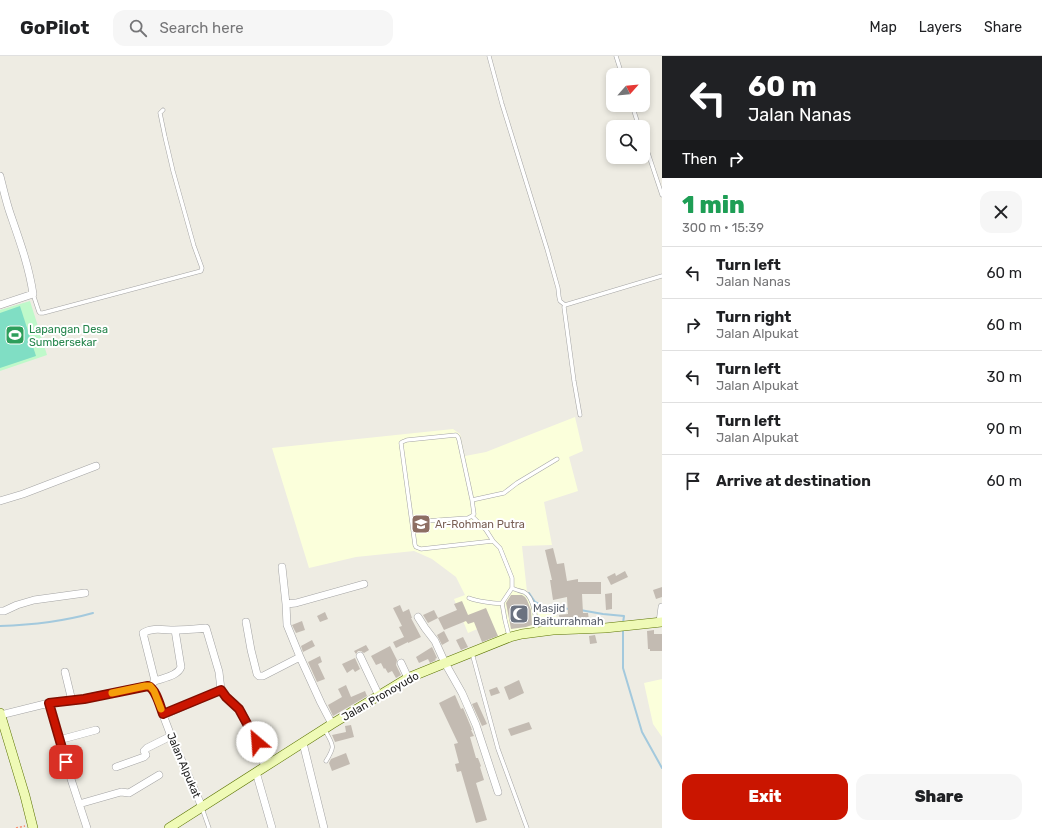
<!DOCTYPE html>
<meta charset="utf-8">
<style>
body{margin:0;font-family:Rubik,sans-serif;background:#f6f6f6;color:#202124;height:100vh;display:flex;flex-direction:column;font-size:15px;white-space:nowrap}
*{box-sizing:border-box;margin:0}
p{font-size:13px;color:#757577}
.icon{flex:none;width:22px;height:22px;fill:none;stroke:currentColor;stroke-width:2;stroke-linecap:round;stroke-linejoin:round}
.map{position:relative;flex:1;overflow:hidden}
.drawer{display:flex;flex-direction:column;background:#fff;width:380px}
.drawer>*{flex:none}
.guide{background:#202124;color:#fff;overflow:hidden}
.needle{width:26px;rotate:63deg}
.fabs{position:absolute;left:606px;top:12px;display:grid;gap:8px}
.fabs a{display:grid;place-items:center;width:44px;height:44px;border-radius:8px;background:#fff;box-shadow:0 2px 6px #0003;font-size:20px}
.pin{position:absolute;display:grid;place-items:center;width:34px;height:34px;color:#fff;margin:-17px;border-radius:8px;box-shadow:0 2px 6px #0006}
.me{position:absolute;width:44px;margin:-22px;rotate:333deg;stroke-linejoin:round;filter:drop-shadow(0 0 3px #0008)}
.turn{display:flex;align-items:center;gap:14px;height:84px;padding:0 20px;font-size:18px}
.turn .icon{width:52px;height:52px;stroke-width:2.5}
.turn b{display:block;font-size:28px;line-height:34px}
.then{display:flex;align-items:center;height:38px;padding:0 20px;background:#0003;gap:8px;font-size:15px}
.round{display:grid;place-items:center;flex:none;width:42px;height:42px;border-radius:12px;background:#f6f6f6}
.head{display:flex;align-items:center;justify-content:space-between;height:68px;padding:0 20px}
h1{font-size:24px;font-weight:800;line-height:30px;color:#1e9e55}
.button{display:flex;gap:8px;margin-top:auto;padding:8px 20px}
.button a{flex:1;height:46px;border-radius:12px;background:#ca1500;color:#fff;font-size:16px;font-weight:800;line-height:46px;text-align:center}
.button a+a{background:#f6f6f6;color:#202124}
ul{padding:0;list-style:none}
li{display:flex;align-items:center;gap:12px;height:52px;padding:0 20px;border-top:1px solid #e0e0e0}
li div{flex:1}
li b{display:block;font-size:15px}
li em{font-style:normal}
header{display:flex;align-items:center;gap:24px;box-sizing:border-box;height:56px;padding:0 20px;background:#fff;border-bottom:1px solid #e0e0e0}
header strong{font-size:19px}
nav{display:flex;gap:22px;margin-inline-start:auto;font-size:14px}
.search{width:280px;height:36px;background:#f6f6f6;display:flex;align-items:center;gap:10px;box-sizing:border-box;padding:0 14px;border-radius:12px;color:#757577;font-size:15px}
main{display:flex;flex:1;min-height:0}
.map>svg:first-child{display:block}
.education{fill:#fbffdb}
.park{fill:#bff9ca}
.pitch{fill:#80dec4}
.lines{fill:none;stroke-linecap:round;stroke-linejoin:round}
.stream{stroke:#a3c9dd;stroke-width:2}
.building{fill:#c3bbb2}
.lane-casing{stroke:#a4a4a4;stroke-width:4.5}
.street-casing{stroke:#a4a4a4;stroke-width:8}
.secondary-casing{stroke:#5c7404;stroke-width:10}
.path{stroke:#fa8668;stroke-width:1.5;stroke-dasharray:2 2;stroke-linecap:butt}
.lane{stroke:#fff;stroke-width:3.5}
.street{stroke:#fff;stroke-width:7}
.secondary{stroke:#effab6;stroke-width:9}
.route-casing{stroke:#830e00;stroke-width:10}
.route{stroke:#ca1500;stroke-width:7}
.slow{stroke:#f59e0b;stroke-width:7}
.labels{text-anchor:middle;stroke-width:4;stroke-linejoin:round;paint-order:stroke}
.leisure-label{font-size:11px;fill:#27864d;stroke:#fff;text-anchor:start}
.education-label{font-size:11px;fill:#785e54;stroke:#fff;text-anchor:start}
.worship-label{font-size:11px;fill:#5b616d;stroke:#fff;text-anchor:start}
.street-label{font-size:11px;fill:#1d1d1d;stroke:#fff}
</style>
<header>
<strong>GoPilot</strong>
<div class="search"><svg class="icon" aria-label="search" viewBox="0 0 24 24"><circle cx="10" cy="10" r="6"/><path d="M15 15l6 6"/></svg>Search here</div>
<nav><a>Map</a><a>Layers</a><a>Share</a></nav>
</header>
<main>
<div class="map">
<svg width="662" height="772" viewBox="0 0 662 772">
<rect width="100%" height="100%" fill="#eeece3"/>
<!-- education -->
<path class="education" d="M575 361 583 395 569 401 578 435 544 446 552 489 522 490 527 536 535 548 556 555 557 572 489 586 482 571 468 577 454 543 465 539 456 521 432 503 414 495 356 501 309 512 272 392 453 373 460 378 465 400 486 396Z
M662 623V681L653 668 644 627Z"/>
<!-- park -->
<path class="park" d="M30 245 47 299 0 315V254Z"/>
<!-- pitch -->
<path class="pitch" d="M20 250 36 300 0 312V257Z"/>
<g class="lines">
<!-- stream -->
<path class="stream" d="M529 537 535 546 543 550 570 553
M580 554 603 558 624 560 623 567
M0 570C33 569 61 566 93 557
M623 574V612L642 676 662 712"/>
</g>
<!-- building -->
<path class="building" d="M553 492 557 508 564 507 567 525 578 523V526H601V538H582L583 557H588L589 564 598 563V566L560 568 559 559 568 558 567 541 553 544 550 524H552L545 494Z
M625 515 628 521 611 529 607 521 615 517 616 520Z
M662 531V541L656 543 653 534Z
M612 537V553L606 554 605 538Z
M511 539H522L525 541 527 544 531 554 532 569 526 571 511 573 506 547Z
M462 545 468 559 486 552 498 580 482 586 474 566 468 568 466 565 444 574 438 562 457 554 454 548Z
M400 549 403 556 409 553 412 562H411L421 581 408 587V586L396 592 393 586 404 581 399 571 402 570 393 552Z
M434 554 438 562 428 567 423 559Z
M325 556 328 563 320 566 317 560Z
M302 565 305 574 296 577 292 569Z
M654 574V578H662V595H650V593H648L647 575Z
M444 575 449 585 442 589 437 579Z
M595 579 597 587 590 588 589 580Z
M463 581 468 591 461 594 456 584Z
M312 584 315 590 303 596 301 590Z
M366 589 369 594 364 597 361 595H358L356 598 354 595Z
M390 590 397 604 396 609 401 619 396 622 392 615 388 617 385 612 384 613 381 607 376 609 371 600Z
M432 591 437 602 435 603 436 604 430 607 428 603 419 607 416 601Z
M320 600 322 606 318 608 325 623 317 626 308 606Z
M355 602 360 613 355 616 353 613 347 617 342 608Z
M519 624 524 637 509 644 504 631Z
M346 629 351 641 365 635 367 640 333 660 328 649 342 641 338 633Z
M497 631 500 637 491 640 489 634Z
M455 639 461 653 463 652 471 671 472 674H471L474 680 470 681 476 702H478L481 710 480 711 484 724 476 727 487 764 476 767 461 715 457 716 455 708 459 707 454 688 458 687 439 647Z
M477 646 487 668 482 670 472 648Z
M529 666 532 673 511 680 508 673Z
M351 669 354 681 335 686 332 679 346 676 345 670Z
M346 697 350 708 332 715 329 707 331 703Z"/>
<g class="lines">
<!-- lane casing -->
<g class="lane-casing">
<path id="lane" d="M489 0 502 48 547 193 558 232 559 241 560 245 565 249
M616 0 622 19
M632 49 639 71
M643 82 662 139
M33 238 39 256 40 257H43L201 215 202 212 194 190 173 115 165 81 160 57 163 54
M580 359 574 325 564 251 565 249 662 220
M472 444 504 437 517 427 557 403
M472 460 486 474 493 485
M412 466 468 462 472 460 474 458 472 444 459 384 458 381 456 379 407 384 402 386 401 387 415 489 416 491 421 493 493 485 500 492 512 522V532L502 547 505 564 509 580
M512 532C516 534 520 535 524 536 534 541 537 565 536 575
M469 542C476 545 496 548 502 547
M472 597 498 693 527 772
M325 674C333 690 336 689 326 705
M202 752 209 772"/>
</g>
<!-- street casing -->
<g class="street-casing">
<path id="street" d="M0 120C3 132 6 145 10 157 19 183 29 210 33 238L0 249
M0 445 23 438 96 410
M282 511 286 548
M0 555H4L17 549 34 544 85 537
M418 561 425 572 435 585 445 607 462 637 476 669 498 736
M246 566 251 594 257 618 259 620H263L300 601
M660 566 662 551
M360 600 379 640
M401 607 408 622
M65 616 72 645
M155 625C163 622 178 620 181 611L175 574
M150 630 155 625 143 577C152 571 164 574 174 574 185 574 196 573 206 572L219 616 221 634 226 641 235 648 242 657 257 686 265 711
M49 647 69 717 87 772
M0 659 49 647 72 645 145 630H150L154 635 171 680 202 751
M163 659 221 634
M332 668 321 647 300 601 287 569 286 548 296 547 364 528
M59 684 96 674
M303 687 324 772
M116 711 144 701 146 699 144 695 147 692 171 680
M256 716 272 772
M79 748 121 736 129 737 159 719"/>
</g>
<!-- secondary casing -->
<g class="secondary-casing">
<path id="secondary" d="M0 657 25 740 33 772
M169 772 332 668 408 622 445 607 510 581 522 578 553 574 605 572 662 566"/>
</g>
<!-- path -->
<path class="path" d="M16 772 25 770"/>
<!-- lane -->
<use href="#lane" class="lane"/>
<!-- street -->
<use href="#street" class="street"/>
<!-- secondary -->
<use href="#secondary" class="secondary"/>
</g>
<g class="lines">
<!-- route casing -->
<g class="route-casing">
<path id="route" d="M66 706 49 647 84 643 148 630C156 633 160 650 163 658L221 634 226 641 239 653 257 686"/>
</g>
<!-- route -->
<use href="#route" class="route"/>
<!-- slow -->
<path class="slow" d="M112 637 145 630H150L154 635 161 653"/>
</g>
<!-- icons -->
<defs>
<g id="stadium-square" transform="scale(1)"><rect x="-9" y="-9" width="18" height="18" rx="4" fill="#2e9e5b" stroke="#fff"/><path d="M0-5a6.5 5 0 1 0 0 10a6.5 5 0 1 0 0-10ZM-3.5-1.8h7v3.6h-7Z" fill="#fff"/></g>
<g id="school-square" transform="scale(1)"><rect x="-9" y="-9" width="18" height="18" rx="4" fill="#8d6e63" stroke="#fff"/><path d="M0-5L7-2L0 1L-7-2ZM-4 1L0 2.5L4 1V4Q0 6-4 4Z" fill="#fff"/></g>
<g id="mosque-square" transform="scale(1)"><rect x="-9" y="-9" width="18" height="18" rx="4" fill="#6b7280" stroke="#fff"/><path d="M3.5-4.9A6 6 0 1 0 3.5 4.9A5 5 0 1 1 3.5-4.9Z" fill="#fff"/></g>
</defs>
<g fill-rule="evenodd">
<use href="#stadium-square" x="15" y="279"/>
<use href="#school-square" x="421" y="468"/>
<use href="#mosque-square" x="519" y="558"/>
</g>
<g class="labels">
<!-- leisure labels -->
<g class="leisure-label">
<text x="29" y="277">Lapangan Desa<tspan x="29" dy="13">Sumbersekar</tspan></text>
</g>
<!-- education labels -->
<g class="education-label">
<text x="435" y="472">Ar-Rohman Putra</text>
</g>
<!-- worship labels -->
<g class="worship-label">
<text x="533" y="556">Masjid<tspan x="533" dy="13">Baiturrahmah</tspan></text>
</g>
<!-- street labels -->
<g class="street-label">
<text transform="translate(380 640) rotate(-30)" y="4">Jalan Pronoyudo</text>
<text transform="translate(184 709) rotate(67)" y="4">Jalan Alpukat</text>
</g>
</g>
</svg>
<div class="fabs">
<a><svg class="needle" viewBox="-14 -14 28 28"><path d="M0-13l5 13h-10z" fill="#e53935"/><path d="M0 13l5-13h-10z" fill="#757577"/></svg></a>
<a><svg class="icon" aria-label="search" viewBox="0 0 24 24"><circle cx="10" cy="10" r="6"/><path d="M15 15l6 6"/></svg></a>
</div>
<div class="pin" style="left:66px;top:706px;background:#d93025"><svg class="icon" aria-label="arrive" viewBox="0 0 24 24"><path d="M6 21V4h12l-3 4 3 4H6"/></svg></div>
<svg class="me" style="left:257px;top:686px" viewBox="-20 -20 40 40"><circle r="19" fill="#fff"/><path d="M0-13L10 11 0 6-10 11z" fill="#ca1500"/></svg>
</div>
<section class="drawer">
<div class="guide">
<div class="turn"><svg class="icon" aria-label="left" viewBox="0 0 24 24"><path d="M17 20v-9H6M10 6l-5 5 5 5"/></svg><div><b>60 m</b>Jalan Nanas</div></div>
<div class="then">Then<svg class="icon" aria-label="right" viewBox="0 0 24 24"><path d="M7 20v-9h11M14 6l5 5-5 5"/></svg></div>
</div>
<div class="head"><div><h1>1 min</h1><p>300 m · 15:39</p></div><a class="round"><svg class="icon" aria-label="close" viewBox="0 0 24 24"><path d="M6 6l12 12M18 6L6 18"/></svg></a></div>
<ul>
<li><svg class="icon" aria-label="left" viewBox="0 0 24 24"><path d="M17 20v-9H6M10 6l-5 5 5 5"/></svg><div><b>Turn left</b><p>Jalan Nanas</p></div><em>60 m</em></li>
<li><svg class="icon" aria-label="right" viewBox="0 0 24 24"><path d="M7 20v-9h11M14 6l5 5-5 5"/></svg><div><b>Turn right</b><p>Jalan Alpukat</p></div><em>60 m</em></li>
<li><svg class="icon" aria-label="left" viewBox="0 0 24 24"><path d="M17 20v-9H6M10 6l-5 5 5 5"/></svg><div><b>Turn left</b><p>Jalan Alpukat</p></div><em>30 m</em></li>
<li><svg class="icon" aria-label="left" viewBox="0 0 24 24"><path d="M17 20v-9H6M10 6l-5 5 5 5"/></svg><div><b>Turn left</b><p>Jalan Alpukat</p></div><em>90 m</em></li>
<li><svg class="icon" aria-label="arrive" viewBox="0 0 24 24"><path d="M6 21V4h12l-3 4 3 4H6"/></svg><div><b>Arrive at destination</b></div><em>60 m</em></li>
</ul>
<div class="button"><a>Exit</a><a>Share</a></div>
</section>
</main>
